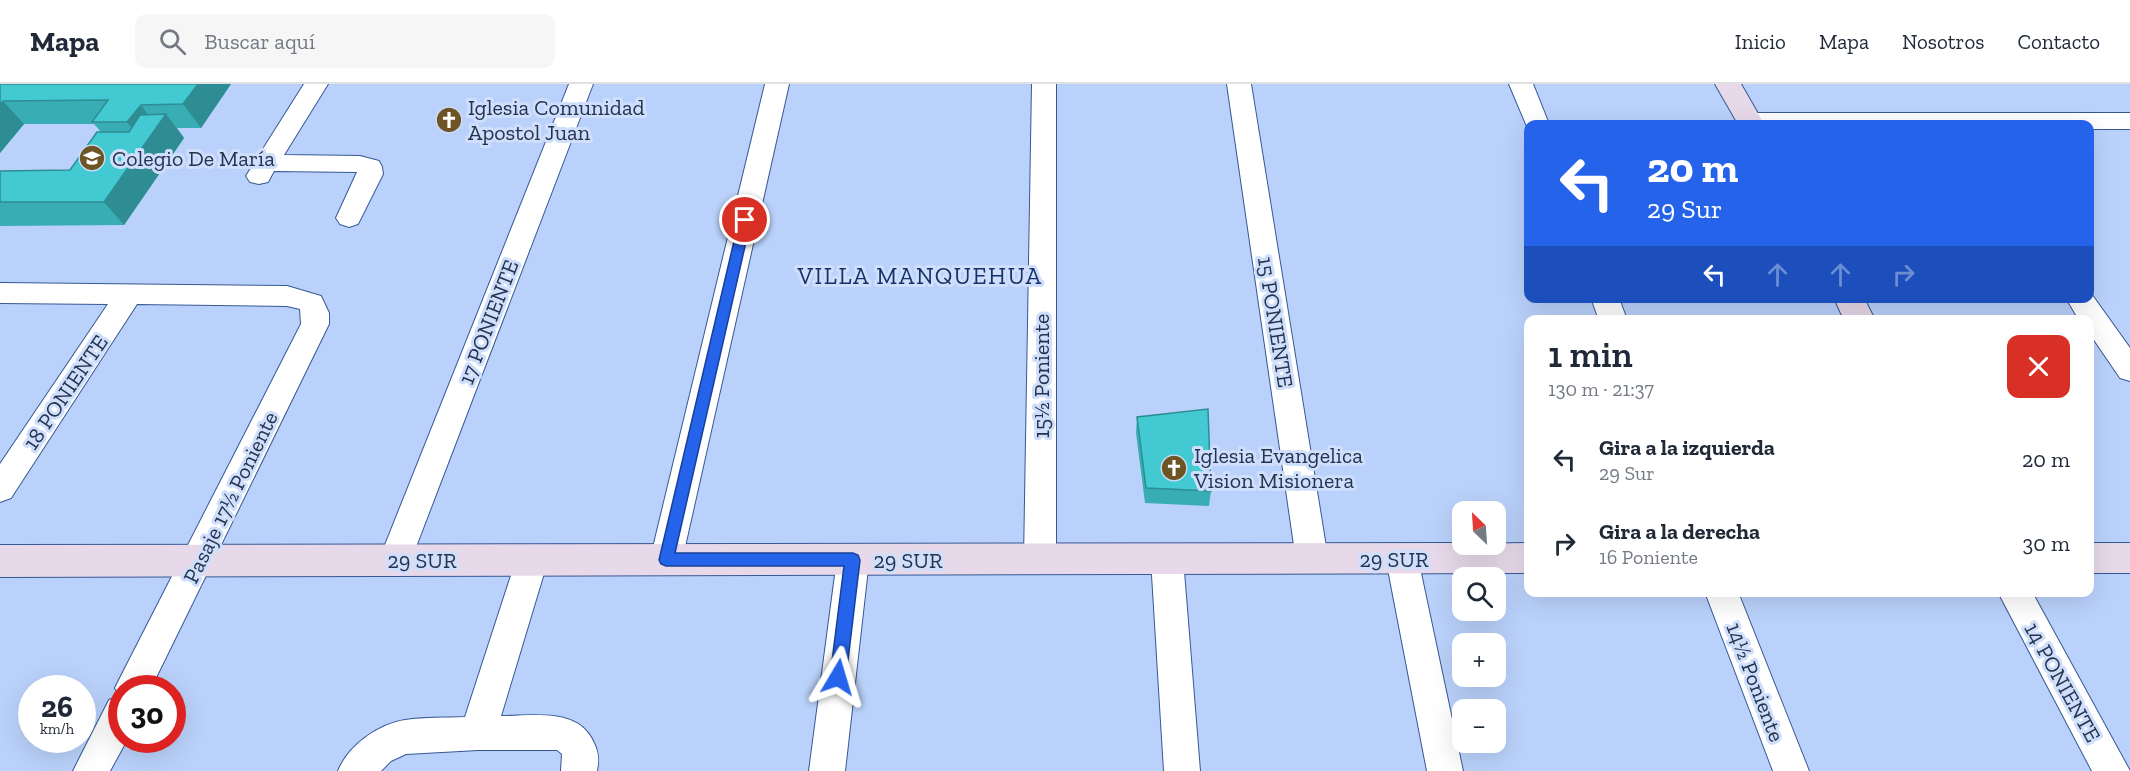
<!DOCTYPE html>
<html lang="es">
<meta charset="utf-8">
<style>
body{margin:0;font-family:"Zilla Slab",serif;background:#f6f6f7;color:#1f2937;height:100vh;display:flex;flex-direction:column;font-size:22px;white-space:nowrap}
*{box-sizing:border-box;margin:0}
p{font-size:20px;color:#747a83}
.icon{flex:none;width:33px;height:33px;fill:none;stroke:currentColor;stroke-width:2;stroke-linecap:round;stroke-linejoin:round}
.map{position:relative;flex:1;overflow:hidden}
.drawer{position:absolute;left:1524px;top:231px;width:570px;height:282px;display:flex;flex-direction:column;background:#fff;border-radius:12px;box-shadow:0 6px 24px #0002}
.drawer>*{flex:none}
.hud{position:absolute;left:1524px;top:36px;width:570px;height:183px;border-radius:12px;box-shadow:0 6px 24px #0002;background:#2563eb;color:#fff;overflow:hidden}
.needle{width:39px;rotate:335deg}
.buttons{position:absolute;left:1452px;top:417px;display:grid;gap:12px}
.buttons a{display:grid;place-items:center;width:54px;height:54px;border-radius:12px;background:#fff;box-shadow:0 6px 24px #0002;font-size:30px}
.speed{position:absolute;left:18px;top:591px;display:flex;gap:12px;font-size:30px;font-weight:700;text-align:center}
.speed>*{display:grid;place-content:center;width:78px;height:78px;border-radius:50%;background:#fff;box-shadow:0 6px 24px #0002;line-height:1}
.speed small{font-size:15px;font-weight:400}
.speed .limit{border:9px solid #d22;background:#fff;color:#111}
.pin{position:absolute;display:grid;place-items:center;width:51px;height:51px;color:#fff;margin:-26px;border:3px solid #fff;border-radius:50%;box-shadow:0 2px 6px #0007}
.me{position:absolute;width:66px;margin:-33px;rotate:7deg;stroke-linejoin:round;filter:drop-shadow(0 0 4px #0008)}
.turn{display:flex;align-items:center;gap:21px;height:126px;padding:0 24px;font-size:27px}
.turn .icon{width:78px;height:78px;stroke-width:2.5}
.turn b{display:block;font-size:42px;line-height:51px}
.lanes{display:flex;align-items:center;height:57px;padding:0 24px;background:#0003;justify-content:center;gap:30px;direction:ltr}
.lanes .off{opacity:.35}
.round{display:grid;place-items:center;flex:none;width:63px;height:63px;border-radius:12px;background:#f6f6f7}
.overview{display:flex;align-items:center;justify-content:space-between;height:102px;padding:0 24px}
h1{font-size:36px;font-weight:600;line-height:45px}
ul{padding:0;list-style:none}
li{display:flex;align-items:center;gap:18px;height:84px;padding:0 24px}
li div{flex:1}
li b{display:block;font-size:22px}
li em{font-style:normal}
header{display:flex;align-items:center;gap:36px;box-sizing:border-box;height:84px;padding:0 30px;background:#fff;border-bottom:2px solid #e0e1e3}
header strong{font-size:28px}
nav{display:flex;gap:33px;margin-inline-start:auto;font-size:21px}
.search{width:420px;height:54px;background:#f6f6f7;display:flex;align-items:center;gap:15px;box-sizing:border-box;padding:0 21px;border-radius:12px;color:#747a83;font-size:22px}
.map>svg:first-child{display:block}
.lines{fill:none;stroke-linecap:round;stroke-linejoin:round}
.street-casing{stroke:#365893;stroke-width:2}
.secondary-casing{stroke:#365893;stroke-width:2}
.street{fill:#fff;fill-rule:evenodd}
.secondary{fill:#e7d9ea;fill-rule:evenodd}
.wall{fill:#39adb4}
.shaded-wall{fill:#2e8d92}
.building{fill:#42c9d1;stroke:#2e8d92;stroke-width:1.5}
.route{fill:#2563eb;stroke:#184099;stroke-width:1.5}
.labels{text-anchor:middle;stroke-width:6;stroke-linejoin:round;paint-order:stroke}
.poi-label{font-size:22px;fill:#24334e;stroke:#cfdffb;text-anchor:start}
.street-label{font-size:22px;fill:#24334e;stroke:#cfdffb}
.neighbourhood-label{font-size:24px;letter-spacing:1.5px;fill:#13326a;stroke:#cfdffb}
</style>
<header>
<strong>Mapa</strong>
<div class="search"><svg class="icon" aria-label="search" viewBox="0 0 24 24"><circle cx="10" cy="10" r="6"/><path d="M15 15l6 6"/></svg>Buscar aquí</div>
<nav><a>Inicio</a><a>Mapa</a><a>Nosotros</a><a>Contacto</a></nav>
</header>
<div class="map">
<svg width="2130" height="687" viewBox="0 0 2130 687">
<rect width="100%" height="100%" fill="#bad2fb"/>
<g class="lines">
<!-- street casing -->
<g class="street-casing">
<path id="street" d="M304 0H328L284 71 360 72 379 77 382 83 383 90 358 140 349 143 340 140 336 134 357 88 274 87 268 98 259 100 250 98 246 92Z
M569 0H593L411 476 407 486 395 490 383 486 379 476Z
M765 0H789L682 476 678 486 666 490 654 486 650 476Z
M1032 0H1056V476L1052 486 1040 490 1028 486 1024 476Z
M1227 0H1251L1328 475 1324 485 1312 489 1300 485 1296 475Z
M1509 0H1533L1549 40H1528V45Z
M1748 29H2130V45H2090V40H1738L1736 37 1739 32Z
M0 199 287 202 321 212 329 229V240L151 604H122V656H127L110 687H73L109 616 119 612 115 604 121 592 301 240 300 225 287 222 137 220 11 414 0 418V380L108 220 0 219Z
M2090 208 2130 264V297L2120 294 2090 250V236H2079L2066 214H2090Z
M1591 214H1619L1627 236H1599Z
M1167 461 1179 465 1183 475 1200 687H1164L1151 475 1155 465Z
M1402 461 1414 465 1418 475 1463 687H1427L1386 475 1390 465Z
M532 462 544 466 548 476 501 632C533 632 579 623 594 659 599 669 599 677 597 687H561L562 670 557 666H478L406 670 391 677 381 687H338C348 662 378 640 405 636 425 633 446 634 465 633L516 476 520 466Z
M853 462 865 466 869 476 845 687H809L837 476 841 466Z
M1705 508H1738L1809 687H1773Z
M1998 508H2032L2130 687H2092Z"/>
</g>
<!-- secondary casing -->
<g class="secondary-casing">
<path id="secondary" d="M1715 0H1741L1764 40H1738Z
M1834 214H1864L1875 236H1844Z
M1462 459V460L1528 459V489L0 493V461Z
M2090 459H2130V489H2090Z"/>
</g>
<!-- street -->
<use href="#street" class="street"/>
<!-- secondary -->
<use href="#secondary" class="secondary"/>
</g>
<!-- wall -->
<path class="wall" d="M0 0H231L201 44H177L184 54 124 141 0 142V87L70 86 101 48 94 40H24L0 69Z
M1137 333 1211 407 1209 422 1145 419 1136 349Z"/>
<!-- shaded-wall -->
<path class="shaded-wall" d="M198 0H231L201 44 183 20Z
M3 17 24 40 0 69V20Z
M141 21 157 43 166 30 184 54 124 141 104 118 145 61 127 38Z"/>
<!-- building -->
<path class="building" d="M0 0H198L183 20 141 21 127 38H92L108 16 3 17 0 20Z
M166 30 104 118H0V87L70 86 97 48H129L140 31Z
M1208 325 1211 407 1146 404 1137 333Z"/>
<!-- route -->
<path class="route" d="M745 132 751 136 675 469H853L858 471 860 476 846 593 844 598 838 600 833 598 830 593 844 482H666L661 480 659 476 739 136Z"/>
<!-- icons -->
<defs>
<g id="church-disc" transform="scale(1.35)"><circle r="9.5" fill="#6e5526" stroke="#cfdffb"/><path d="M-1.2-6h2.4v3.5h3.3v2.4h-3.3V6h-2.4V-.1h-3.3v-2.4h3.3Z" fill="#fff"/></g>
<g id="school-disc" transform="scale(1.35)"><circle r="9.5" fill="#6e5526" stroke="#cfdffb"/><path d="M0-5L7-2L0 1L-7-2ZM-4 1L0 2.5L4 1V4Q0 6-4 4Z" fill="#fff"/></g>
</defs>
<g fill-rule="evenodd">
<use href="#church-disc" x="449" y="36"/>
<use href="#school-disc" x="92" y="74"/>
<use href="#church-disc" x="1174" y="384"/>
</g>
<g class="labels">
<!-- poi labels -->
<g class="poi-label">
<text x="468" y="31">Iglesia Comunidad<tspan x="468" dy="25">Apostol Juan</tspan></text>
<text x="112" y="82">Colegio De María</text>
<text x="1194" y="379">Iglesia Evangelica<tspan x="1194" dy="25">Vision Misionera</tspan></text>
</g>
<!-- street labels -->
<g class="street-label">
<text transform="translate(488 238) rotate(-69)" y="8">17 PONIENTE</text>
<text transform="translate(1276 238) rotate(81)" y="8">15 PONIENTE</text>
<text transform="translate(1041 292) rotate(-90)" y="8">15½ Poniente</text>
<text transform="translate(65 308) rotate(-56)" y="8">18 PONIENTE</text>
<text transform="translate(230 413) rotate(-64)" y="8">Pasaje 17½ Poniente</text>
<text x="1394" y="483">29 SUR</text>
<text x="422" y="484">29 SUR</text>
<text x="908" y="484">29 SUR</text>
<text transform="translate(1756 598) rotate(69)" y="8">14½ Poniente</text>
<text transform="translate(2063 598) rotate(61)" y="8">14 PONIENTE</text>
</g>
<!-- neighbourhood labels -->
<g class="neighbourhood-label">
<text x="920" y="200">VILLA MANQUEHUA</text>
</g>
</g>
</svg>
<div class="buttons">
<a><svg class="needle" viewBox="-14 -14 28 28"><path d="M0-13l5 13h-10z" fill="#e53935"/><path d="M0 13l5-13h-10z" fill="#747a83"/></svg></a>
<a><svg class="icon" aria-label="search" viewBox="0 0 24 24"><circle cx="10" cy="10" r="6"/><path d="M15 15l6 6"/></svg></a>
<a>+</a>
<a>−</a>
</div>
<div class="speed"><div>26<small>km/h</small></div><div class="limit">30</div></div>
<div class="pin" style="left:745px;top:136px;background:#d93025"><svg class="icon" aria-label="arrive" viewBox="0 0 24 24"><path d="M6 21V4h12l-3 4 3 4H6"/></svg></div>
<svg class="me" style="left:838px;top:593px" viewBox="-20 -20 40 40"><path d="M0-17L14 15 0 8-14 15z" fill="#2563eb" stroke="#fff" stroke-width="4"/></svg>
<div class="hud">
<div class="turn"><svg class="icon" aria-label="left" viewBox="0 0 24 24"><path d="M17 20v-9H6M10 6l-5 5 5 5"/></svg><div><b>20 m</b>29 Sur</div></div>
<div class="lanes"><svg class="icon" aria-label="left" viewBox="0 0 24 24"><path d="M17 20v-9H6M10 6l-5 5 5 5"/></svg><svg class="icon off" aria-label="ahead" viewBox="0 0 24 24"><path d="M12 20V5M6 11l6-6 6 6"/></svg><svg class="icon off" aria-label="ahead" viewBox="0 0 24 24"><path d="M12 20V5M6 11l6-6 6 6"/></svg><svg class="icon off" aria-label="right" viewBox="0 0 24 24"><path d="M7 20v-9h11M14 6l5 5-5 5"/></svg></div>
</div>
<section class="drawer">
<div class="overview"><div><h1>1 min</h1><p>130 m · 21:37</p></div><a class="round" style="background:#d93025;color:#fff"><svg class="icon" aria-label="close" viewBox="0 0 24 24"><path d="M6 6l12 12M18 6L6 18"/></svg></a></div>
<ul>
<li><svg class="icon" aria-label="left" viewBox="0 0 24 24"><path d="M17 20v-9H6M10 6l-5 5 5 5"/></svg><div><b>Gira a la izquierda</b><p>29 Sur</p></div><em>20 m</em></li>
<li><svg class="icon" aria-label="right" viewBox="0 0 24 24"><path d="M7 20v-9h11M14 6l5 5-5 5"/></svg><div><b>Gira a la derecha</b><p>16 Poniente</p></div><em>30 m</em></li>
</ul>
</section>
</div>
